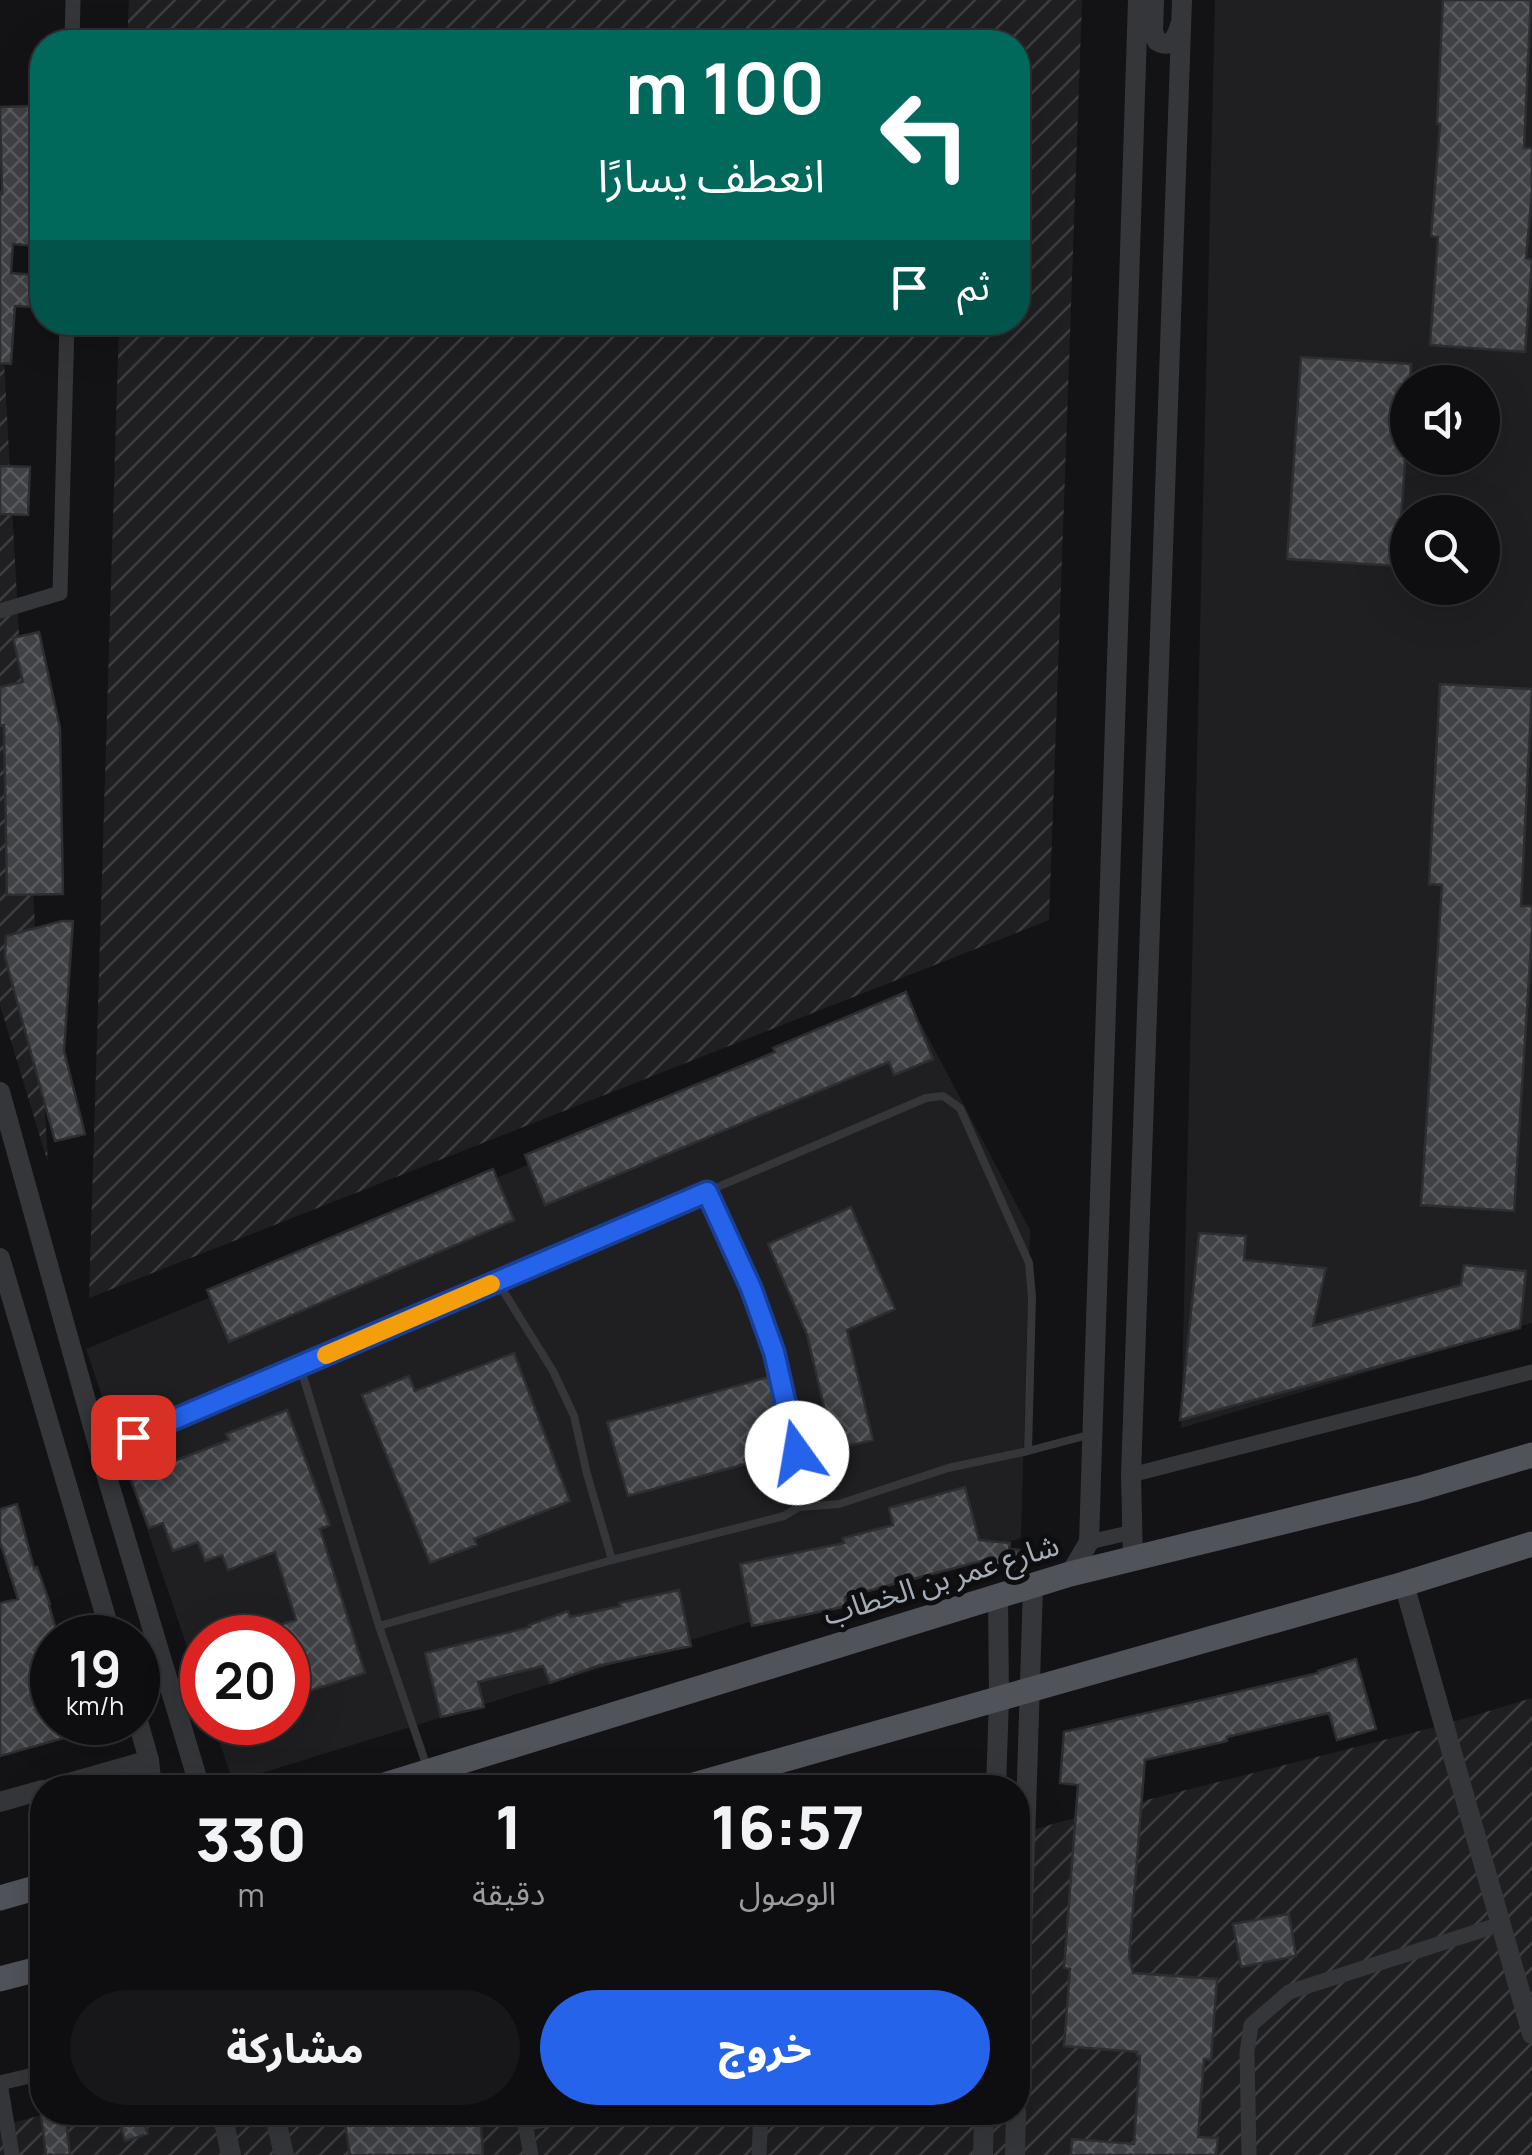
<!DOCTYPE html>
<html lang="ar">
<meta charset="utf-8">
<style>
body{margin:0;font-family:Manrope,"Noto Sans Arabic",sans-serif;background:#171719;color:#f1f3f6;direction:rtl;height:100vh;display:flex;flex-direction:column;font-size:38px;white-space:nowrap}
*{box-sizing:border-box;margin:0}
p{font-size:32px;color:#9b9c9f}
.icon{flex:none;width:55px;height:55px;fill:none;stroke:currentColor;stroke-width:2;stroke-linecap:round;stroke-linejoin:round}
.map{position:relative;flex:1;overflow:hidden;direction:ltr}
.details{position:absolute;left:30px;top:1775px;width:1000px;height:350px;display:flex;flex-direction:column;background:#0e0e10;border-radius:40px;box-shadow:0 10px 40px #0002,0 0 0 2px #2e2e30;direction:rtl}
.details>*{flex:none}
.guide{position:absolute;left:30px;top:30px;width:1000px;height:305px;border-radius:40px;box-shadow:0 10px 40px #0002,0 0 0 2px #2e2e30;direction:rtl;background:#00695c;color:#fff;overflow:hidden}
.fabs{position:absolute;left:1390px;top:365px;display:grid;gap:20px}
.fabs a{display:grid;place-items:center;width:110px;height:110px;border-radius:50%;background:#0e0e10;box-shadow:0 10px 40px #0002,0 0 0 2px #2e2e30;font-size:50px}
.speed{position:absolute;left:30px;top:1615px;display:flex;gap:20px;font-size:50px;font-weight:700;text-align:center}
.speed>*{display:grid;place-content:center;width:130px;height:130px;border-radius:50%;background:#0e0e10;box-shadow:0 10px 40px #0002,0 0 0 2px #2e2e30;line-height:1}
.speed small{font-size:25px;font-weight:400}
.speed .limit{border:15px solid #d22;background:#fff;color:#111}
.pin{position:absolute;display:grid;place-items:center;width:85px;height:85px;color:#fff;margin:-42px;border-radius:20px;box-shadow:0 5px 15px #0006}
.me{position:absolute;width:110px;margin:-55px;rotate:347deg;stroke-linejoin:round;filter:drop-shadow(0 0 8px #0008)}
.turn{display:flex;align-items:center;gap:35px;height:210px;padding:0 40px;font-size:45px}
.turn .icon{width:130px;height:130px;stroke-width:2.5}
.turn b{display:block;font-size:70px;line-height:85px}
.then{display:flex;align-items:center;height:95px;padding:0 40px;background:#0003;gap:20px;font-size:38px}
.eta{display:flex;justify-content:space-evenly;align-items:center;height:170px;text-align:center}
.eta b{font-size:60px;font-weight:800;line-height:70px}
.button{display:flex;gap:20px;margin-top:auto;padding:20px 40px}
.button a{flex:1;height:115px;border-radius:60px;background:#2563eb;color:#fff;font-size:40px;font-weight:800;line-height:115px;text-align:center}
.button a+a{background:#171719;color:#f1f3f6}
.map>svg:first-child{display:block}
.built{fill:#1f1f22;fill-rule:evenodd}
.industrial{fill:url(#industrial-furrows)}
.building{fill:url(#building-cross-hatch);stroke:#2d2e31;stroke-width:2.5}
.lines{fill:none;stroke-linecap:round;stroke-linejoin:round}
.service{stroke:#34363a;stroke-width:8}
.minor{stroke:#34363a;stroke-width:15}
.tertiary{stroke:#34363a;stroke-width:20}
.primary{stroke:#50535a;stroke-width:25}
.route-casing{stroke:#184099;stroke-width:25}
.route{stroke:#2563eb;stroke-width:18}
.slow{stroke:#f59e0b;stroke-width:18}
.labels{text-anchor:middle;stroke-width:10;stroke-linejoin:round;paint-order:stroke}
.street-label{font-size:30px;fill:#a3acb7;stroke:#0e0e10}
</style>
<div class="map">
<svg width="1532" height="2155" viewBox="0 0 1532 2155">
<defs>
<pattern id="industrial-furrows" width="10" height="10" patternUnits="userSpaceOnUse" patternTransform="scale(2.5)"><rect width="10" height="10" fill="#1f1f22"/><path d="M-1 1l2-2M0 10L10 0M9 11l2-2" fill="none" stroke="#3c3d40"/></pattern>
<pattern id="building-cross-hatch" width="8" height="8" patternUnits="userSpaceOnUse" patternTransform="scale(2.5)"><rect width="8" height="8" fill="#3f4145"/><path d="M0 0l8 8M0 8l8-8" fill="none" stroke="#585a5e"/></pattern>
</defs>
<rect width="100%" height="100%" fill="#131315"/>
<!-- built -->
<path class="built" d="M1215 0H1532V1323L1181 1428ZM1408 382H1482V458H1408ZM1408 512H1482V588H1408Z
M911 1005 1030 1230 1021 1538 233 1782 213 1723 288 1722V1638H202V1691L86 1349Z"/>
<!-- industrial -->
<path class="industrial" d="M129 0H1082L1049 920 89 1298 119 323 1018 322V42H127Z
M0 288 48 1163 0 1005Z
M1532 1698V2155H0V2126L54 2112H1018V1835L1056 1823 1443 1725Z"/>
<!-- building -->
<path class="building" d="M1443 0H1531L1524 148H1532V192L1526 258 1532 260 1525 352 1430 345 1438 237 1431 236 1440 124H1437Z
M31 106 34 183 31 228 36 229 35 246 13 244 11 273 35 275 33 307 15 306 11 364 0 363V192L2 193 0 107Z
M1301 357 1411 364 1410 382H1408V417L1398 566 1287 559Z
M0 466 30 467 28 515 0 514Z
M39 632 60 728 63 894 7 895 4 725 0 726V687L23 682 13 638Z
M1440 684 1532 689 1521 906H1532V932L1514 1211 1421 1205 1442 885 1429 884Z
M62 921H73L64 1051 85 1134 55 1141 5 957 6 936Z
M906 992 933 1059 894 1075 889 1062 545 1205 525 1155 775 1052 773 1048Z
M493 1169 514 1220 229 1342 207 1290Z
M851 1207 895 1309 847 1330 873 1440 834 1449 807 1335 768 1244Z
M1199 1233 1246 1236 1244 1260 1326 1268 1313 1326 1461 1285 1464 1265 1526 1271 1520 1328 1180 1420Z
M514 1353 570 1501 474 1539 477 1545 430 1563 362 1395 409 1376 415 1391Z
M772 1376 789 1452 628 1496 607 1422Z
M287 1410 330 1525 320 1529 365 1673 288 1698V1638H250V1634L296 1620 275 1552 228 1570 222 1555 205 1561 198 1542 173 1551 163 1523 149 1528 130 1478 229 1440 226 1434Z
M965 1487 979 1540 1010 1543 1009 1549 1019 1550 1017 1569 984 1566 985 1560 845 1597 847 1606 752 1626 740 1564 844 1543 843 1538 893 1525 889 1508Z
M17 1504 34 1568 37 1567 50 1604 49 1605 58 1636 41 1642 50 1674H52V1722H102L103 1727 0 1756V1603L18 1599 0 1542V1509Z
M679 1590 691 1646 597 1666 550 1683 543 1666 478 1682 484 1707 441 1717 425 1653 530 1627 529 1625 568 1611 570 1617 620 1606 619 1603Z
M1356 1659 1376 1729 1337 1740 1329 1713 1227 1737V1741L1145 1760 1129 1957 1133 1973 1217 1979 1211 2060 1204 2059 1198 2137 1218 2138 1216 2155H1071L1072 2139 1134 2144 1140 2056H1137V2052L1064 2046 1070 1969 1064 1968 1078 1785 1060 1783 1064 1732 1318 1673V1671Z
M1289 1914 1296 1956 1241 1967 1233 1924Z
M65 2112 70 2155H46L41 2115Z
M343 2112H480L483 2155H350Z
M142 2117 148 2134 125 2141 120 2124Z"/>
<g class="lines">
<!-- service -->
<path class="service" d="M497 1281 553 1371 574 1416 587 1474 612 1560
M300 1366 379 1626 427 1767
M100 1451 926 1098 943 1096 960 1108 1029 1263 1032 1297 1028 1451
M799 1507 839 1504 948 1468 1028 1451 1092 1434
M379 1626 612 1560 784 1516 799 1507 805 1487 774 1352 751 1288 707 1192"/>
<!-- minor -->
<path class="minor" d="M72 42 73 0
M0 611 60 593 67 322
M1131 1475 1532 1372
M1089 1542 1133 1532
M0 2083 12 2155
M0 2083 42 2073
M523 2112 531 2155
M525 2123 601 2112
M759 2155 761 2112
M1249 2155 1247 2053 1251 2025 1289 1992 1501 1924"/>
<!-- tertiary -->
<path class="tertiary" d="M1154 0 1153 32 1157 41C1171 49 1177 37 1180 25
M0 1092 107 1477 200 1788
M0 1258 112 1638
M1133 1559 1131 1475 1182 0
M1070 1574 1089 1542 1138 0
M1404 1584 1532 2034
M138 1722 149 1760 152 1788
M51 1788 149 1760
M996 1788 999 1698 998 1596
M0 1802 42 1790
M1018 2067 1033 1586
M222 2112 231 2155
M274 2112 284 2155
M983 2155 984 2112
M1015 2155 1016 2112"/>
<!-- primary -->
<path class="primary" d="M375 1788 1070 1574 1417 1489 1532 1455
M683 1788 1404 1584 1532 1544
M0 1898 42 1886
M0 1979 42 1968"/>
</g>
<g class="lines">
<!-- route casing -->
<g class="route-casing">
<path id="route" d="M133 1437 707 1192 751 1288 774 1352 797 1453"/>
</g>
<!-- route -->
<use href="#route" class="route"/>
<!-- slow -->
<path class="slow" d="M326 1355 491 1284"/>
</g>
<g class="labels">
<!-- street labels -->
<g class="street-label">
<text transform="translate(941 1580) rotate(-17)" y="10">شارع عمر بن الخطاب</text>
</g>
</g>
</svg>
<div class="fabs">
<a><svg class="icon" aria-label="sound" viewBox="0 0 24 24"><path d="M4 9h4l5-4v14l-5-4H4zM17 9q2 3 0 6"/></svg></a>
<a><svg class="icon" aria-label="search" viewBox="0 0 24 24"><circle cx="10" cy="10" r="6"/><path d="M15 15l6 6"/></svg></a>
</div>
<div class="speed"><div>19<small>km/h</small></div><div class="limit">20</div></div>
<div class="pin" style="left:133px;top:1437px;background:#d93025"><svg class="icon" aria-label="arrive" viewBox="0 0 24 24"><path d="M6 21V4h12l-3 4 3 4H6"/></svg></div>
<svg class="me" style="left:797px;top:1453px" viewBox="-20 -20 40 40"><circle r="19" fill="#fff"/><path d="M0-13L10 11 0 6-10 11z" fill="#2563eb"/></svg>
<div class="guide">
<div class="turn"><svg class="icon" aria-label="left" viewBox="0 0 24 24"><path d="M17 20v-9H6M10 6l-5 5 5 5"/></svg><div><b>100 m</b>انعطف يسارًا</div></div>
<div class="then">ثم<svg class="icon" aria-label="arrive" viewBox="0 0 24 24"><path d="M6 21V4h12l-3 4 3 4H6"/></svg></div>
</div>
<section class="details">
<div class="eta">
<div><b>16:57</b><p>الوصول</p></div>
<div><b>1</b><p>دقيقة</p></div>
<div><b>330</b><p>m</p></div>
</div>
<div class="button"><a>خروج</a><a>مشاركة</a></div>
</section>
</div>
